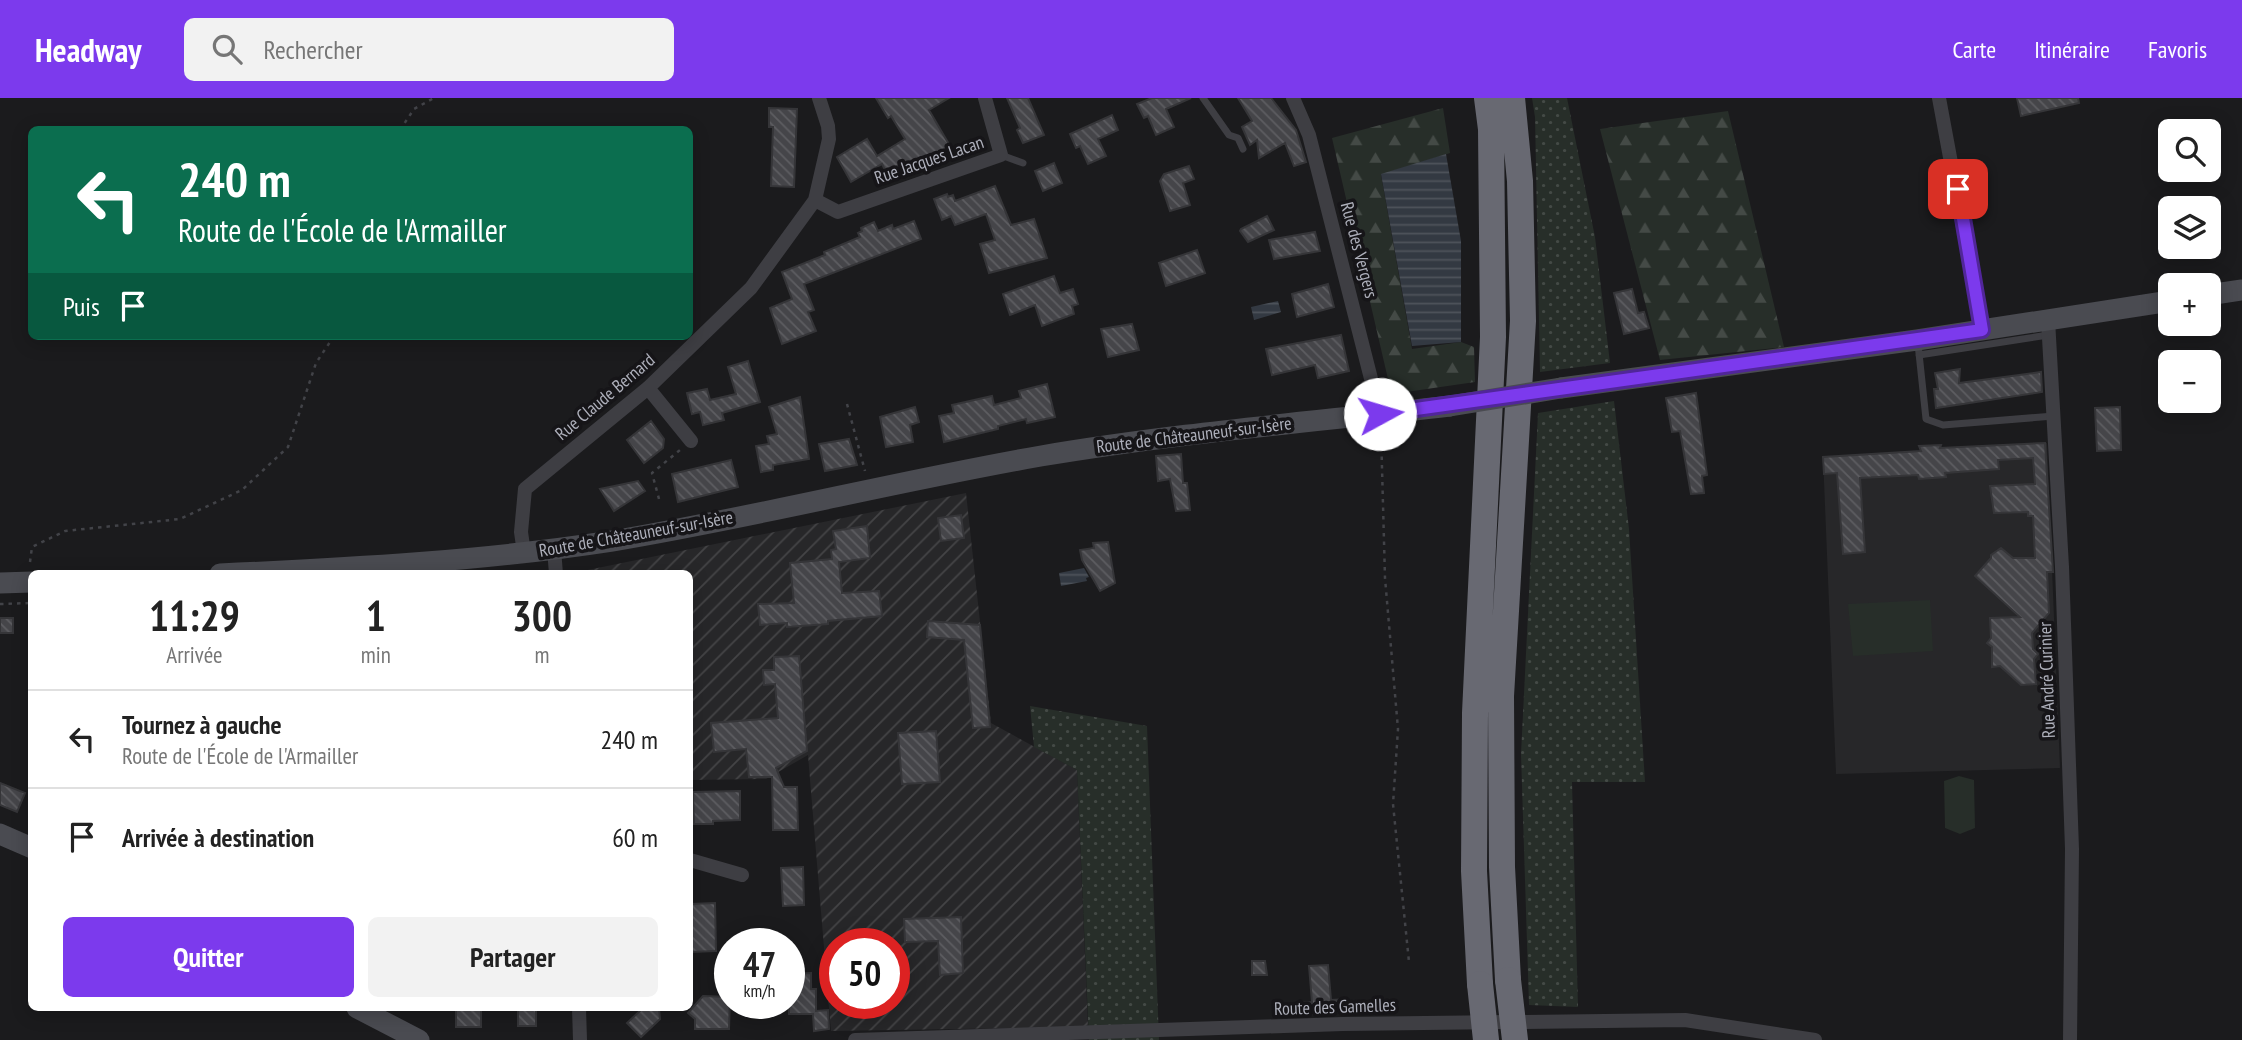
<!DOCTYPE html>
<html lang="fr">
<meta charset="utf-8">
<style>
body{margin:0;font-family:"PT Sans Narrow",sans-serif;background:#f2f2f2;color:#222;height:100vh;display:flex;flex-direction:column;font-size:26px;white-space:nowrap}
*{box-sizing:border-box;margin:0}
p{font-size:23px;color:#767676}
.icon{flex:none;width:38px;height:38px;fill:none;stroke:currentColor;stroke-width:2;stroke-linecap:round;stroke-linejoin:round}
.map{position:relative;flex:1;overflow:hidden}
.drawer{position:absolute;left:28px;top:472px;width:665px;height:441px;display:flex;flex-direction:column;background:#fff;border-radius:10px;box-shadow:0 4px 18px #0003}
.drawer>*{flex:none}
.top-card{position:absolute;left:28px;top:28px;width:665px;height:214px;border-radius:10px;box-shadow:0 4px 18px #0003;background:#0b6e4f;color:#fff;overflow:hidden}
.tools{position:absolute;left:2158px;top:21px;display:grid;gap:14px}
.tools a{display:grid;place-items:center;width:63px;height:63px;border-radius:10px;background:#fff;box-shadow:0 4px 18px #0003;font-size:35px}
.speed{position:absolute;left:714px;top:830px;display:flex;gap:14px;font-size:35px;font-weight:700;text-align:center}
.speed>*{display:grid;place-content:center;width:91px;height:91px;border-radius:50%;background:#fff;box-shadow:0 4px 18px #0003;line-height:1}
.speed small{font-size:18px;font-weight:400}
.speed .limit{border:10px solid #d22;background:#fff;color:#111}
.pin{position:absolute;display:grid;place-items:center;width:60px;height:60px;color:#fff;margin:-30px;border-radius:14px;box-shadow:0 4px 10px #0006}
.me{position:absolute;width:77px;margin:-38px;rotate:84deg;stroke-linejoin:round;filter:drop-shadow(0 0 5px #0008)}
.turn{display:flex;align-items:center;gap:24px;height:147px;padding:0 35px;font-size:32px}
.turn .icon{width:91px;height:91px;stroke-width:2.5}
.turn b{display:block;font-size:49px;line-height:60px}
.then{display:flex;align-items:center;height:66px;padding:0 35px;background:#0003;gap:14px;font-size:26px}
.eta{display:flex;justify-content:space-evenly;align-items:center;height:119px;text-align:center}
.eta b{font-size:42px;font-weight:800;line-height:49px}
.action{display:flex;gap:14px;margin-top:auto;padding:14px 35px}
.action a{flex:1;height:80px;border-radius:10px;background:#7c3aed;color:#fff;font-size:28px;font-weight:800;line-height:80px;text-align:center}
.action a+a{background:#f2f2f2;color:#222}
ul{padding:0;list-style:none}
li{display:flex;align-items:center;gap:21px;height:98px;padding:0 35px;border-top:2px solid #e0e0e0}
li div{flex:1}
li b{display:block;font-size:26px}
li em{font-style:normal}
header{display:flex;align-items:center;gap:42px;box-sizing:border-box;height:98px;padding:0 35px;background:#7c3aed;color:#fff}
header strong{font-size:33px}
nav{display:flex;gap:38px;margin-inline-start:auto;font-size:24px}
.search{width:490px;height:63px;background:#f2f2f2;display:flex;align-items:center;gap:18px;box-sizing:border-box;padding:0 24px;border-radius:10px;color:#767676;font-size:26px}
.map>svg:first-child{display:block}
.built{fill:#272729}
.industrial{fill:url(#industrial-furrows);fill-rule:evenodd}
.grass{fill:url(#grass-dots)}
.forest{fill:url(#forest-firs)}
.park{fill:#272e29}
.water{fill:url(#water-rules)}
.building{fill:url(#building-back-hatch);stroke:#353538;stroke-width:2}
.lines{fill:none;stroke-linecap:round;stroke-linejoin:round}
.path{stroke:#424348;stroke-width:2.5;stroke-dasharray:3.5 5;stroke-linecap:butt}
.lane{stroke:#3e3e43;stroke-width:7}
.street{stroke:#3e3e43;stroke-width:14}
.secondary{stroke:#4a4b51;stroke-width:21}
.highway{stroke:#686972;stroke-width:26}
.secondary-bridge{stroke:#4a4b51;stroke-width:21}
.highway-bridge{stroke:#686972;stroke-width:26}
.route-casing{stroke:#51269a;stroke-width:18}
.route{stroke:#7c3aed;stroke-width:12}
.labels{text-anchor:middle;stroke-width:7;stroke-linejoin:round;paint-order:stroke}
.street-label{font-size:18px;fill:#aeb0bb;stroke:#161518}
</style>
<header>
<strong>Headway</strong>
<div class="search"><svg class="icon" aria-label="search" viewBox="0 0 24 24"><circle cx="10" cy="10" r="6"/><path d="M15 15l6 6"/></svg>Rechercher</div>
<nav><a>Carte</a><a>Itinéraire</a><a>Favoris</a></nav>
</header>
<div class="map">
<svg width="2242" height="942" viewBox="0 0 2242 942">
<defs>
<pattern id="industrial-furrows" width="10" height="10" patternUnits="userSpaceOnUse" patternTransform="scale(1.75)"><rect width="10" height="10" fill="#272729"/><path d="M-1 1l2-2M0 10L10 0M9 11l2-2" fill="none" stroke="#444446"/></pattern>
<pattern id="grass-dots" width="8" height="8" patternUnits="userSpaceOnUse" patternTransform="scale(1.75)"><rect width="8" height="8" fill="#272e29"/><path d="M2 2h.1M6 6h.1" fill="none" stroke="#444a46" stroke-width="1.8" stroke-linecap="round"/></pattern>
<pattern id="forest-firs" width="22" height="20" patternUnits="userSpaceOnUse" patternTransform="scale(1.75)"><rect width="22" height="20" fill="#272e29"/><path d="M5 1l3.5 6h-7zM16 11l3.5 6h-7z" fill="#444a46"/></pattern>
<pattern id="water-rules" width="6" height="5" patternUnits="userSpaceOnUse" patternTransform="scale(1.75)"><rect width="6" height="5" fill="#333942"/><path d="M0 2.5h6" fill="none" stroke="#4e535b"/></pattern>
<pattern id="building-back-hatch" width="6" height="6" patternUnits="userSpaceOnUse" patternTransform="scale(1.75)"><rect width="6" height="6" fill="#454549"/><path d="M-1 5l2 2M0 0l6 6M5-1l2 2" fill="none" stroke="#5d5d61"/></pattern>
</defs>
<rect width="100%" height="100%" fill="#1b1b1d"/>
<!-- built -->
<path class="built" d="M2047 345 2060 670 1836 676 1823 359 1920 353 1919 348 1941 347V350Z"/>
<!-- industrial -->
<path class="industrial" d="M966 395 991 625 1077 672 1088 929 831 933 808 657 766 681 690 682V476H568ZM835 845H894V905H835Z"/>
<!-- grass -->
<path class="grass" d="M1532 0H1567L1595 139 1610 265 1540 274 1535 19Z
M1614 303 1629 431 1645 684H1572L1578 909 1529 907 1521 656 1538 315Z
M1030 608 1147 628 1159 942H1089L1077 672 1034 649Z"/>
<!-- forest -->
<path class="forest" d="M1443 10 1450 55 1381 77 1412 251 1461 244 1474 249 1475 284 1406 294 1396 293 1388 281 1332 40Z
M1728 13 1784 249 1660 262 1600 31Z"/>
<!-- park -->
<path class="park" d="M1930 502 1933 553 1853 558 1848 506Z
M1959 678 1974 682 1975 730 1960 736 1945 730 1944 683Z"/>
<!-- water -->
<path class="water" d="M1446 56 1461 143V244L1412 248 1381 76Z
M1278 203 1281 214 1254 222 1251 209Z
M1084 470 1089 479 1086 480 1087 483 1061 488 1059 475Z"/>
<!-- building -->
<path class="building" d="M876 0H949L929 12 950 48 905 74 901 66 886 74 882 66 851 84 837 59 867 41 877 58 905 41 891 18 888 20Z
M1007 0H1028L1044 37 1023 45 1017 32 1020 30Z
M1152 0H1191L1166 11 1174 29 1156 37 1148 18 1144 20 1137 6Z
M1238 0H1271L1296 32 1306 64 1294 68 1285 45 1259 60 1257 42 1250 47 1242 29 1252 23Z
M2017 0H2078L2079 5 2021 18Z
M769 10 797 11 794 89 771 88 773 29H769Z
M1112 17 1118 32 1098 41 1106 58 1088 66 1080 48 1076 50 1070 36Z
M1054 65 1062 85 1043 93 1035 73Z
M1189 68 1194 81 1183 85 1190 107 1170 113 1160 83 1164 76Z
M995 88 1011 127 1034 121 1047 160 989 175 980 146 995 142 986 116 955 127 951 118 942 122 934 101 947 96 948 99 953 97 955 103Z
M1267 118 1274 132 1248 144 1240 133 1241 131Z
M914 123 921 141 804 186 814 212 808 214 816 233 782 246 770 210 792 201 782 174 825 157 824 154 860 139 858 135 862 133 861 130 874 124 878 133 892 127 893 131Z
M1315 134 1320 153 1274 161 1269 142Z
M1197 152 1205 175 1166 188 1159 165Z
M1054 178 1060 195 1073 191 1078 206 1072 208 1074 216 1042 228 1035 207 1010 217 1003 196Z
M1328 186 1334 209 1297 219 1292 196Z
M1632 191 1638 215 1644 214 1649 230 1624 236 1614 195Z
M1132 226 1139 252 1108 259 1101 231Z
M1341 237 1349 273 1318 280 1315 267 1272 277 1266 251Z
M748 263 760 304 722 315 724 322 703 327 700 314 692 316 687 295 707 291 710 302 736 296 728 269Z
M1960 271 1959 285 2041 274 2042 294 1936 310 1934 291H1938L1935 275Z
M1047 286 1055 319 1027 325 1026 321 998 328V331L944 344 939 318 954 315 952 307 992 298 994 307 1021 300 1019 293Z
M1696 295 1707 377 1702 378 1704 395 1691 396 1680 333 1672 334 1666 300Z
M800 299 809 361 773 367V372L761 374 756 348 769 346 767 338 777 336 769 309Z
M915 309 919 324 910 327 913 344 886 349 880 319Z
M2120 309 2121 352 2097 353 2095 310Z
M651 323 664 341 663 350 644 365 627 342Z
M849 341 857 367 825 373 819 346Z
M2045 345 2053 474H2047L2049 515 2032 535 2033 551 2038 556 2034 561 2036 586 2021 587 2000 568 1992 569V549L1987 545 1991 540 1990 520 2020 519 1975 478 1991 460V457L2001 450 2013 460H2035L2033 418H2028V414L1994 415 1990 388 2035 386 2033 360 1998 362 1999 371 1945 375 1946 379 1919 381 1918 377 1860 380 1865 454 1843 456 1837 375 1824 376 1823 359 1921 353 1919 348 1941 347 1940 350Z
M1181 356 1183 385H1187L1190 412 1176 413 1170 381 1158 383 1156 358Z
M731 362 738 389 678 404 672 376Z
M638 383 645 393 614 413 600 391Z
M961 417 964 440 941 443 938 420Z
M867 428 870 460 839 464 842 495 879 493 882 518 828 523V526L787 529V525L760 527 758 506 794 505 790 465 832 461 831 452 836 451 833 433Z
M1108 444 1115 485 1100 493 1082 462 1080 452 1094 450 1093 445Z
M0 520H13V535H0Z
M928 523 980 527 990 629 973 630 964 542 927 539Z
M799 558 807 653 776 670 784 689H797L798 732H773L772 679H749L746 651 714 654 711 625 778 620 775 586 764 587 763 572H774V559Z
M936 633 940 684 902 686 898 635Z
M0 685 25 695 17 714 0 707Z
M740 693V722L713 723V726H694L693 694Z
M803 769 804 807 783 808 781 770Z
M715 805 716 853 691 854 690 806Z
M961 819 963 875 940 877 938 843 905 844 904 821Z
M1252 863H1265L1267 877H1252Z
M1328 867 1331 902 1348 901 1349 913 1292 918 1291 906 1312 904 1309 868Z
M811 875V891H816V913L828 912 829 931 814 933 813 916H789V876Z
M703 898 730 899 729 931H695V921L688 915Z
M456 910H481V929H456Z
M518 910H536V928H518Z
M643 910H659L660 921 641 939 627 925Z"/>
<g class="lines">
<!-- path -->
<path class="path" d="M400 32 414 11 434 0
M847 306 865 373
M1381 333 1385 480 1398 631 1393 706 1409 864
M659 401 652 375 680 352
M30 464 32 449 65 433 180 421 242 392 288 349 316 265 334 238
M0 506 32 505"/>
<!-- lane -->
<path class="lane" d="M1203 0 1229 37 1238 40 1243 51
M1001 57 1023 65
M1918 246 1926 321 1943 327 2054 318
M1919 257 2048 237"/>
<!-- street -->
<path class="street" d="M1293 0 1309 37 1380 316
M1939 0 1982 232
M815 102 838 114 1001 57 985 0
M2048 222 2062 469 2072 751 2070 942
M648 290 691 343
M554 451 556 476
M524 455 521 434 525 391 648 290 751 190 815 102 829 41 828 28 819 0
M690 762 742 777
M579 910 580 942
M855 942 1343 926 1685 922 1815 942"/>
<!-- secondary -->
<path class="secondary" d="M2208 197 2242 192
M1561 290 1917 242 2170 203
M220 476C352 470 482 463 612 443 756 419 898 383 1041 358 1177 335 1313 324 1450 308
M0 485 32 484
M0 736 32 750
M357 910 419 942"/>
<!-- highway -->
<path class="highway" d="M1508 882 1502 769 1501 598 1523 223 1520 83 1512 0
M1480 886 1474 773 1475 615 1493 239 1491 31 1487 0"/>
<!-- secondary-bridge -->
<path class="secondary-bridge" d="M1450 308 1561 290"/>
<!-- highway-bridge -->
<path class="highway-bridge" d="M1508 882 1515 942
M1480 886 1486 942"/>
</g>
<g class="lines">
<!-- route casing -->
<g class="route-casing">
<path id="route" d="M1380 316 1982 232 1958 91"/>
</g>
<!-- route -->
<use href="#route" class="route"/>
</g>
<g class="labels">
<!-- street labels -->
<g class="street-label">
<text transform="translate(929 62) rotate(-19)" y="6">Rue Jacques Lacan</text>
<text transform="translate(1359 152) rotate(75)" y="6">Rue des Vergers</text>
<text transform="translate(605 299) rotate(-40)" y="6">Rue Claude Bernard</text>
<text transform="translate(1194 337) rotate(-7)" y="6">Route de Châteauneuf-sur-Isère</text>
<text transform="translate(636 436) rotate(-10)" y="6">Route de Châteauneuf-sur-Isère</text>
<text transform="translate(2047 582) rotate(-92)" y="6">Rue André Curinier</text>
<text transform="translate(1335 909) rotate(-2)" y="6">Route des Gamelles</text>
</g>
</g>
</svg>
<div class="tools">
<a><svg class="icon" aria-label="search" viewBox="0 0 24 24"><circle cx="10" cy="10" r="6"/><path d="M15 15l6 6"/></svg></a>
<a><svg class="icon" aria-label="layers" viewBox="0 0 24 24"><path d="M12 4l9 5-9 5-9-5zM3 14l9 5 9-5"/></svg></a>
<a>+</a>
<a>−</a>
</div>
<div class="speed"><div>47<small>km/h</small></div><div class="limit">50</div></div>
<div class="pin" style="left:1958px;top:91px;background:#d93025"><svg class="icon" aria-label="arrive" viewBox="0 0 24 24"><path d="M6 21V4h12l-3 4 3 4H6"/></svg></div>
<svg class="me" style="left:1380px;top:316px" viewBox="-20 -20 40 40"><circle r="19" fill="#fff"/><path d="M0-13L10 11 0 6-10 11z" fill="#7c3aed"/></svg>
<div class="top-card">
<div class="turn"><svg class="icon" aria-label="left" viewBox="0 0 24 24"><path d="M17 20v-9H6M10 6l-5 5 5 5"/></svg><div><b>240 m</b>Route de l'École de l'Armailler</div></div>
<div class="then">Puis<svg class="icon" aria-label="arrive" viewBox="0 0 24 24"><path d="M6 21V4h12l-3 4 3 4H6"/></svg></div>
</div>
<section class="drawer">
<div class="eta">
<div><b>11:29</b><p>Arrivée</p></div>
<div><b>1</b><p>min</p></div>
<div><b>300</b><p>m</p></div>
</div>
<ul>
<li><svg class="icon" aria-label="left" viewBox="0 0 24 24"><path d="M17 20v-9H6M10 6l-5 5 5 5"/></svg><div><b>Tournez à gauche</b><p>Route de l'École de l'Armailler</p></div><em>240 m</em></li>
<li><svg class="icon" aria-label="arrive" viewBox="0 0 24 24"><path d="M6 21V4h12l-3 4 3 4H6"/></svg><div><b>Arrivée à destination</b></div><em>60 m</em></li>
</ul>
<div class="action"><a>Quitter</a><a>Partager</a></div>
</section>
</div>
